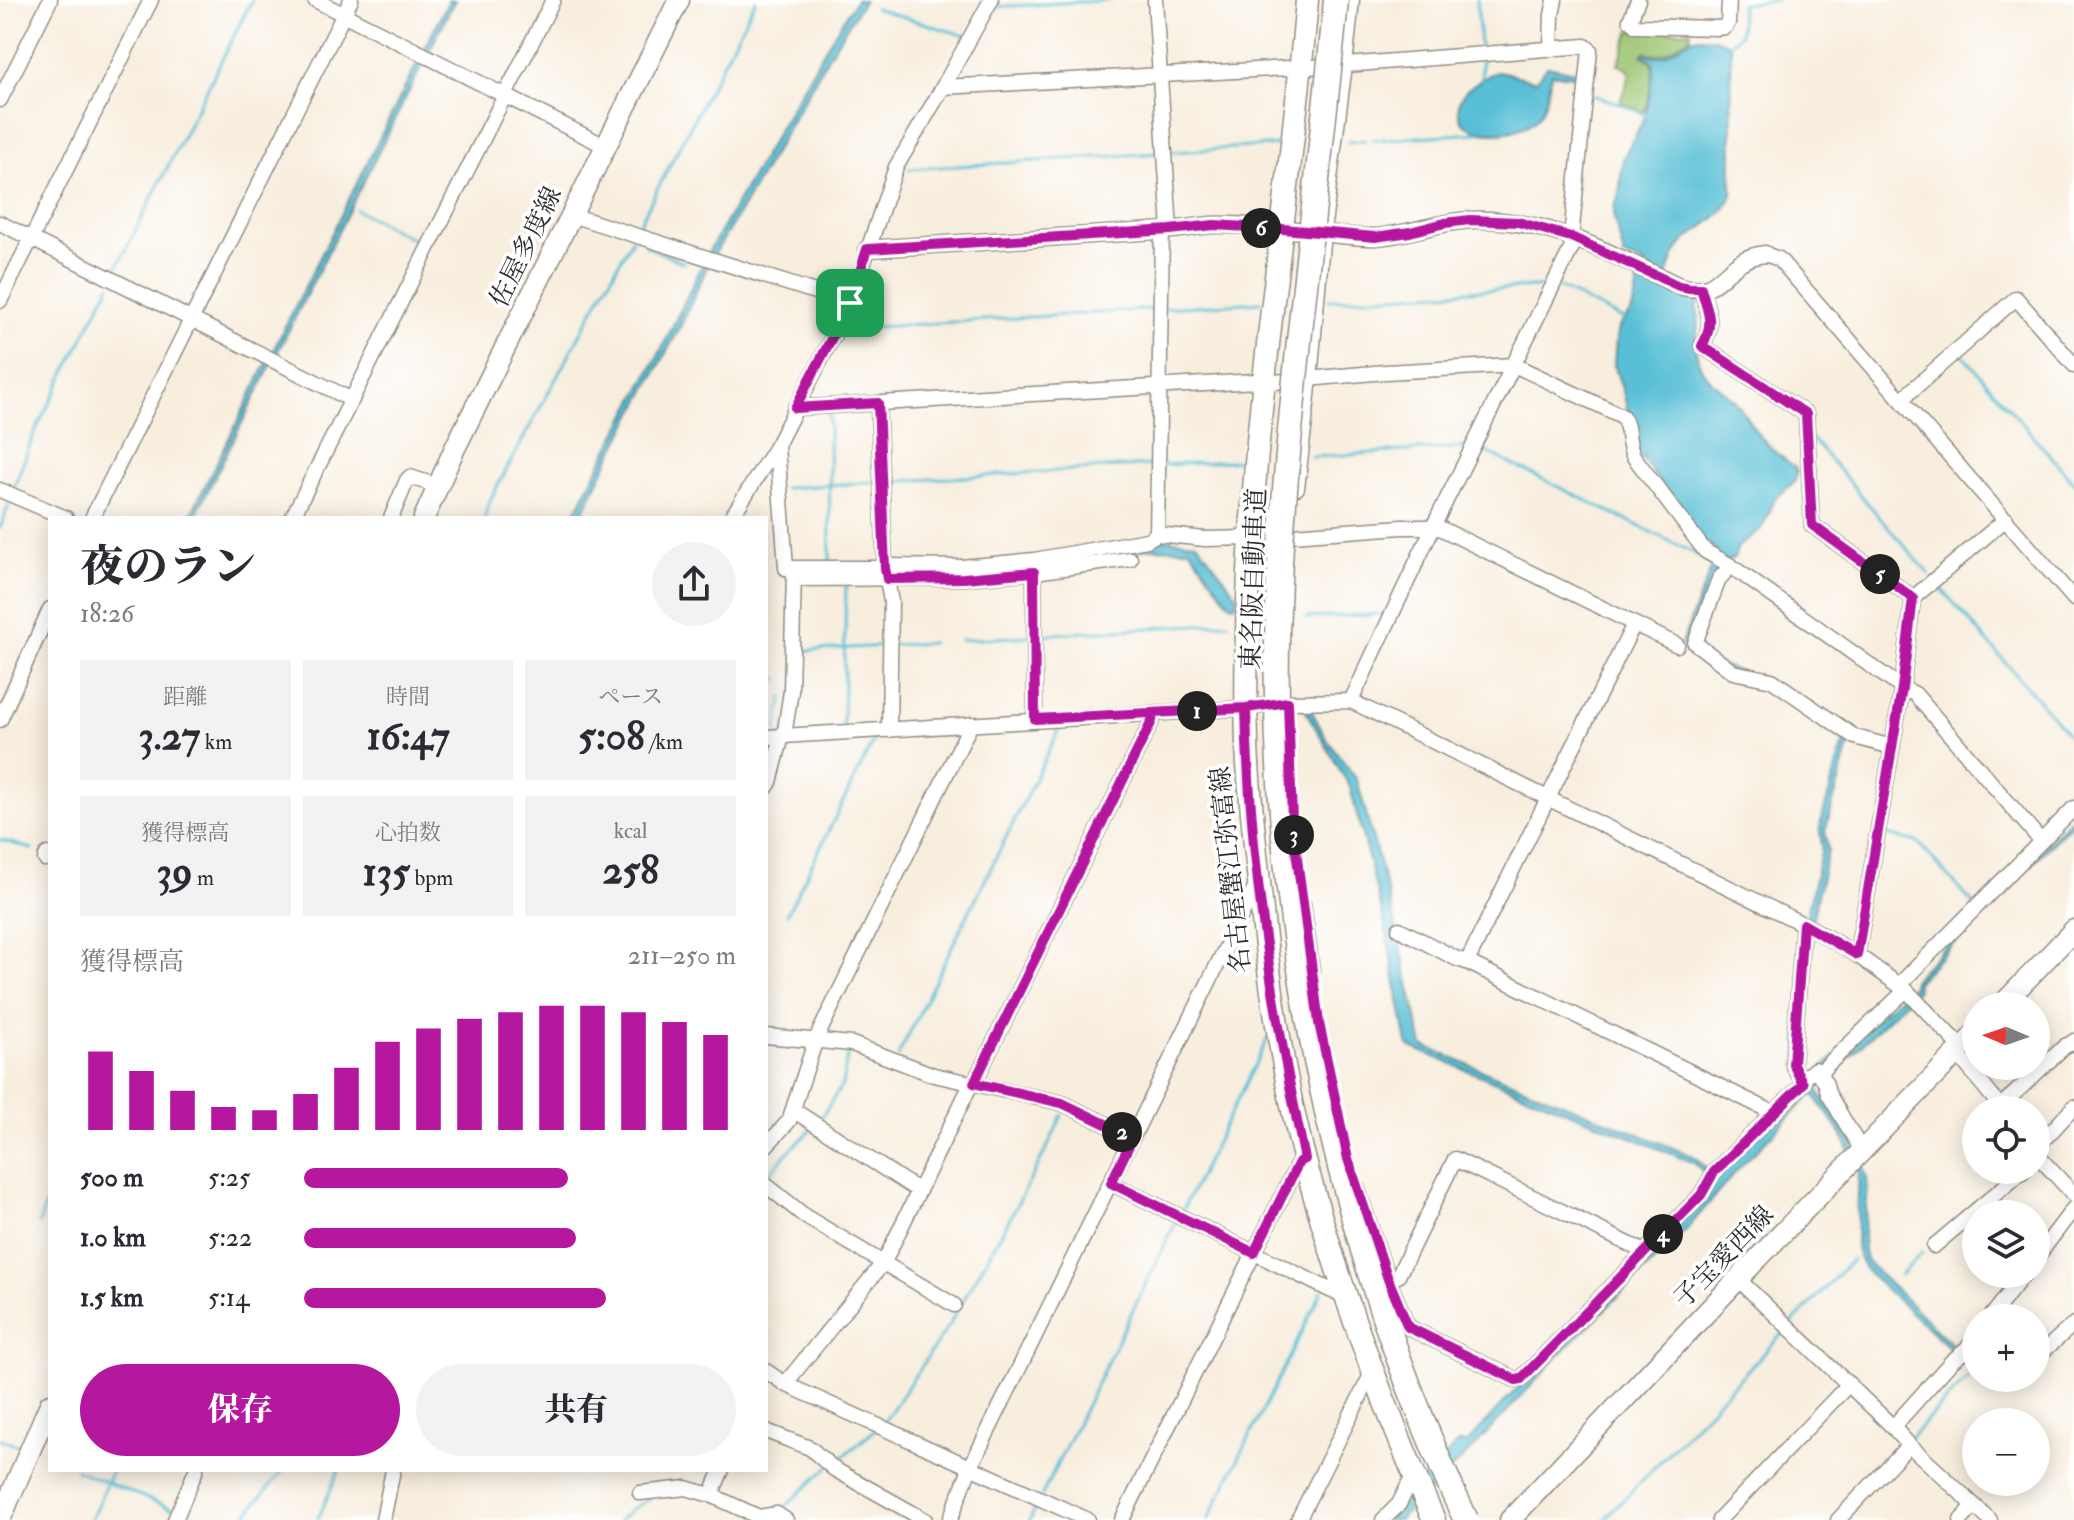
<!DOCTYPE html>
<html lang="ja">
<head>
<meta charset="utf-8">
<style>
	:root { --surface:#fff; --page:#f2f2f3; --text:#2b2b33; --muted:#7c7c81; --accent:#b5179e }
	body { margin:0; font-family:"IM FELL Double Pica","Noto Serif JP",serif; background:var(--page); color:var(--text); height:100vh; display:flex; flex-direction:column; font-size:30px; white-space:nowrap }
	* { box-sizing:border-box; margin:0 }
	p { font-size:26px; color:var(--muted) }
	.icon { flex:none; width:44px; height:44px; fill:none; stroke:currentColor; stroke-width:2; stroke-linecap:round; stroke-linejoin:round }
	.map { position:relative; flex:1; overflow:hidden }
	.panel { position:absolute; left:48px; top:516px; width:720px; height:956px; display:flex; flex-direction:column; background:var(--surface); border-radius:0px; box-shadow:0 4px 20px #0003 }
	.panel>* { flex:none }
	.needle { width:52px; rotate:272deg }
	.controls { position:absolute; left:1962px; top:992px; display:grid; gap:16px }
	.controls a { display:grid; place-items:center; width:88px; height:88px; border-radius:50%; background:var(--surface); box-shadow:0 4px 20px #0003; font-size:40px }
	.pin { position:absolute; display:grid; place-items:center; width:68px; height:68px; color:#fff; margin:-34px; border-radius:16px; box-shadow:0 4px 12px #0006 }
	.km { position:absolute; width:40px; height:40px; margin:-20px; border-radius:50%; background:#222; color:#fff; font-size:22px; line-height:40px; text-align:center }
	.round { display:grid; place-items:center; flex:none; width:84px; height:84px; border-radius:42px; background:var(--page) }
	.headline { display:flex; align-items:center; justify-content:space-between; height:136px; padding:0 32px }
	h1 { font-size:44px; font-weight:800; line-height:60px }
	.stats { display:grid; grid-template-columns:repeat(3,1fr); gap:12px; height:136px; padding:8px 32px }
	.stats div { display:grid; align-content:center; border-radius:0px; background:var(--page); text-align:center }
	.stats b { font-size:40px; font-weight:800 }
	.stats small { font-size:22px; font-weight:400 }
	.stats p { font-size:22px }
	.chart { height:224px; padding:16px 32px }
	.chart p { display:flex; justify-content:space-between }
	.chart svg { width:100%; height:144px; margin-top:8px; stroke:var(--accent); stroke-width:6 }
	.cta { display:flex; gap:16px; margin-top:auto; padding:16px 32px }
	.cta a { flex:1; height:92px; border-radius:48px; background:var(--accent); color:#fff; font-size:32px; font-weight:800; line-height:92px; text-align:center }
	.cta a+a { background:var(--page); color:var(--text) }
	ul { padding:0 32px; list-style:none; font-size:26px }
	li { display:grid; grid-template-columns:128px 96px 1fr; align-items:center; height:60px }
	li i { height:20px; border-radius:10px; background:var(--accent) }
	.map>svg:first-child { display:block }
	.green { fill:#9bc571; stroke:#63784e; stroke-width:2 }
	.water { fill:#59bfd6; stroke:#427580; stroke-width:2 }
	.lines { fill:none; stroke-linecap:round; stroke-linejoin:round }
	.stream { stroke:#59bfd6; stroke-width:3 }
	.minor-casing { stroke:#928c84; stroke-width:17 }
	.tertiary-casing { stroke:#928c84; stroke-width:19 }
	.secondary-casing { stroke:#928c84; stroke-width:23 }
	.primary-casing { stroke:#928c84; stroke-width:25 }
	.minor { stroke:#fff; stroke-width:14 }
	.tertiary { stroke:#fff; stroke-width:16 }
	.secondary { stroke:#fff; stroke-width:20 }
	.primary { stroke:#fff; stroke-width:22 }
	.motorway-bridge-casing { stroke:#928c84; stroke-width:27; stroke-linecap:butt }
	.motorway-bridge { stroke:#fff; stroke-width:24 }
	.route-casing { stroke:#fff; stroke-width:16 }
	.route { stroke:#b5179e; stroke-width:10 }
	.labels { text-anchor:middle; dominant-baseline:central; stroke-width:7; stroke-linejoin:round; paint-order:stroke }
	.street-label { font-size:26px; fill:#2b2b2b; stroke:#fff }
</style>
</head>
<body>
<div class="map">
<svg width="2074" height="1520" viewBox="0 0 2074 1520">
	<rect width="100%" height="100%" fill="#fff"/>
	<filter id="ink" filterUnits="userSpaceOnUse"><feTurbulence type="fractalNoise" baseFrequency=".0125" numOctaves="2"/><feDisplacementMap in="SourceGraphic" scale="16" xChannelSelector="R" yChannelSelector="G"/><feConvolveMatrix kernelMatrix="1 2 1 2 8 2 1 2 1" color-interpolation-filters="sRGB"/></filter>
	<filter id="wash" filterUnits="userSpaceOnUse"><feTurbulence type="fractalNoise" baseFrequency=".006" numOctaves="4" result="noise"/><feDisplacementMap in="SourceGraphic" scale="32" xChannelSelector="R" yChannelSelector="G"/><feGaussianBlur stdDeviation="1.8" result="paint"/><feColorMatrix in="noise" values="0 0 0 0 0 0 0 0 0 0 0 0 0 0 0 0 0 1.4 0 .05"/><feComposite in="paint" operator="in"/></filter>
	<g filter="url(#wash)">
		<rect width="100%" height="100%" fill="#f8eede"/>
		<path class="green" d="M 1630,31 L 1691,31 L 1691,37 C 1675,45 1663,62 1645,52 L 1642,55 L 1652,63 L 1653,69 L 1648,104 L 1643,112 L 1620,102 L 1630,74 L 1627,68 L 1618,64 Z"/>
		<g class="water">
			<polygon points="449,0 455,0 194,518 189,518"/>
			<polygon points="856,0 864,0 829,55 763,172 708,265 680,327 609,459 580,518 572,518 664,344 708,253 825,49"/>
			<path d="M 1699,37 L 1712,38 L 1728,43 L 1731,48 L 1732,195 C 1723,219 1697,228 1681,245 C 1670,258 1670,272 1663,286 L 1700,301 L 1696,307 L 1699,317 L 1695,348 L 1701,368 L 1707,377 L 1736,402 L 1757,433 L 1776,453 L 1795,467 L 1797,473 L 1795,481 L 1775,499 L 1762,528 L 1738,547 L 1734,558 L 1720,564 L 1688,642 L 1709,661 L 1770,682 L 1851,739 L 1825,831 L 1828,850 L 1812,921 L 1804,1054 L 1815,1075 L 1912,986 L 1913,981 L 1919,973 L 2074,816 L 2074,821 L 1916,982 L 1917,989 L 1908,999 L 1819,1087 L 1818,1091 C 1834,1116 1863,1150 1867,1180 C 1870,1203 1858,1242 1867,1262 L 1965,1357 L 1976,1369 L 1976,1375 L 1940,1339 L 1866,1271 L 1858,1256 L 1856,1246 L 1859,1171 L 1841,1133 L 1814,1095 L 1810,1096 L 1740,1167 L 1687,1229 L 1571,1343 L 1471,1450 L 1398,1520 L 1388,1520 L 1408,1495 L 1458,1443 L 1467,1443 L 1522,1383 L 1703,1199 L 1706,1174 L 1694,1163 L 1410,1047 L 1407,1043 L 1384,920 L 1350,787 L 1304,708 L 1309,706 L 1326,738 L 1357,780 L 1396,925 L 1423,1046 L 1693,1156 L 1710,1171 L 1807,1087 L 1797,1066 L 1806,919 L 1822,848 L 1820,830 L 1821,822 L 1844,741 L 1767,688 L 1730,681 L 1704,666 L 1681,644 L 1717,554 L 1714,547 L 1705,543 L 1636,450 L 1624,395 L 1614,365 L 1616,339 L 1620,325 L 1632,311 L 1639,279 L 1646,265 L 1624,256 L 1614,218 L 1614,207 L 1619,196 L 1623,158 L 1644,119 L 1648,105 L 1654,65 L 1649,58 L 1643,55 L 1645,53 C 1667,65 1678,40 1699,37 Z"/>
			<path d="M 1547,66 L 1585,74 L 1585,78 L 1552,73 C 1548,86 1547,103 1540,114 C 1525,139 1452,143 1459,104 C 1460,96 1466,90 1473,85 C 1480,80 1492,72 1501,72 C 1512,72 1524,80 1536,80 Z"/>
			<polygon points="1163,539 1197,542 1237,595 1236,604 1233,605 1228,602 1190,549 1151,548 1032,567 882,574 780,574 783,572 962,569"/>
		</g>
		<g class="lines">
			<g class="stream">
				<polyline points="1477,0 1480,48"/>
				<polyline points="996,7 1111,0"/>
				<polyline points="874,8 966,36"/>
				<polyline points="1729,45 1740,34 1741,4 1777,0"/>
				<polyline points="1481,58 1482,79"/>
				<polyline points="1592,95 1621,104 1648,116"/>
				<polyline points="1373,140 1476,133 1478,131"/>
				<polyline points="1348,142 1365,140"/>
				<polyline points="1172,152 1280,145"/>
				<polyline points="909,169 1160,153"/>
				<polyline points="356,210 424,245"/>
				<polyline points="635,232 756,0"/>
				<polyline points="646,246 684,263"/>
				<polyline points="113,275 252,0"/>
				<polyline points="1558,287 1626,321"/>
				<polyline points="1329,300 1549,286"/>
				<polyline points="1165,308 1261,302"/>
				<polyline points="844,329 1156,309"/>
				<polyline points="1963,355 2074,483"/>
				<polyline points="829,412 830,564"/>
				<polyline points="1813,440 1929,574"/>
				<polyline points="1479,448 1706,559"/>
				<polyline points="1312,457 1468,447"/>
				<polyline points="1164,465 1245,460"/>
				<polyline points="885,482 1152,465"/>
				<polyline points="14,487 34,434 110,285"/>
				<polyline points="784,488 876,482"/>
				<polyline points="484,518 491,498 632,239"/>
				<polyline points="0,528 9,505"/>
				<polyline points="1939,586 2074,741"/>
				<polyline points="1306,618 1386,614"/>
				<polyline points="1038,635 1228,623"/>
				<polyline points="960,640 1028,636"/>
				<polyline points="894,645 931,643"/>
				<polyline points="798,651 886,646"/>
				<polyline points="766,677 779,679"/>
				<polyline points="843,727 846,584"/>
				<polyline points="776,732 783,696"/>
				<polyline points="974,732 1002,730"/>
				<polyline points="786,744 959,732"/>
				<polyline points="1887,835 1918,842 1974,905"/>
				<polyline points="0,840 32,849"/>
				<polyline points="787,914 875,738"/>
				<polyline points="898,1056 1061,726"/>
				<polyline points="819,1121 842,1085 849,1048"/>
				<polyline points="766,1178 786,1154 813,1128"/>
				<polyline points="1181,1213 1268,1038"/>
				<polyline points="39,1223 50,1193"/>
				<polyline points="1900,1275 1922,1253"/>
				<polyline points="1791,1324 1852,1260"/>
				<polyline points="883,1423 949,1325 1010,1218 1049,1144 1062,1115"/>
				<polyline points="1911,1437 1969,1377"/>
				<polyline points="0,1439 19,1446"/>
				<polyline points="47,1458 50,1459"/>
				<polyline points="834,1464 875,1430"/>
				<polyline points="76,1470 173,1509"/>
				<polyline points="1042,1495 1176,1222"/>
				<polyline points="781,1511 828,1467"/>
				<polyline points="183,1513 202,1520"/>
				<polyline points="318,1519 339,1470"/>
				<polyline points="91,1520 112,1470"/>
				<polyline points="242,1520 283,1470"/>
				<polyline points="620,1520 632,1509 649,1499"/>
				<polyline points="1030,1520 1037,1504"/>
				<polyline points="1208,1520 1322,1291"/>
				<polyline points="1604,1520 1784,1332"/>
			</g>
		</g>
	</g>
	<g filter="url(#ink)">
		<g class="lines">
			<defs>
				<g id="minor">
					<polyline points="315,0 605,146"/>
					<polyline points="1155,0 1170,230"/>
					<polyline points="1638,0 1630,20 1636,26 1717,28 1725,27 1728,23 1729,0"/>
					<polyline points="1551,49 1552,15 1555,0"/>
					<polyline points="943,87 1345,65 1585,46 1590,50 1571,237 1572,247 1433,527 1351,701"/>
					<polyline points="0,100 50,0"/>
					<polyline points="571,215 850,303"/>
					<polyline points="0,223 352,400"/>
					<polyline points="1765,254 1779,259 2074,599"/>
					<path d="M 1701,288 C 1708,313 1715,322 1702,346 L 1806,414 L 1812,525 L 1913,598"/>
					<polyline points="0,301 151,0"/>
					<polyline points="1902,399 2016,298 2074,365"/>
					<polyline points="878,403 885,568 891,602 889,730"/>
					<path d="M 795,408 L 1256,381 L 1263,383 L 1385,372 L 1514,365 L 1622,416 C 1631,428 1626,444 1634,457 L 1705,551 L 1728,564 L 1902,688 L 1915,694 L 2041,841"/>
					<polyline points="777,445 786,568 885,568"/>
					<polyline points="1297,488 1310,379 1323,232 1345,65 1352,0"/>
					<polyline points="0,490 66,518"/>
					<polyline points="92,518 351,0"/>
					<polyline points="292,518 553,0"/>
					<polyline points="391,518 407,480 410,477 438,486"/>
					<polyline points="731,518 777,445 850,303 896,167 943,87 991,0"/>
					<polyline points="1157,534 1162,231"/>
					<polyline points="1034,564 1035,719"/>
					<polyline points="885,566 962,567 1034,560 1147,540 1157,534 1205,539 1250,538 1402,527 1433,527 1442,529 1677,645"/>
					<polyline points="1731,566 1719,579 1695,643 1733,672 1772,680 1855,737 1892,747"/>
					<polyline points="795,579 964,578 1034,572 1130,559"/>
					<polyline points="1634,624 1467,962 1774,1113"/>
					<polyline points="0,720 50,609"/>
					<polyline points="784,736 791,691 794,572"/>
					<polyline points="766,737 1246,708 1288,702 1351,701 1813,929 1857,955 1907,991 1962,1048"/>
					<polyline points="766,788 770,782 782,736"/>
					<polyline points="45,859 47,854 50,855"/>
					<polyline points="1303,904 1312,971"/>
					<polyline points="1399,929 1457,959 1467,962"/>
					<polyline points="1857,955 1902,688 1913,598 2006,519"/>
					<polyline points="1899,985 2074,808"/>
					<polyline points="766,1036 852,1044 934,1075 1062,1103 1133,1137"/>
					<polyline points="1957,1053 2003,1110"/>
					<polyline points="1819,1073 1826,1084 1828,1093 1862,1151"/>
					<polyline points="1803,1079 1815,1069 1819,1073 1906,990"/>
					<polyline points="974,1083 1152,721 1153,713"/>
					<polyline points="2000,1107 2065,1046 2070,1044 2074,1041"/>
					<polyline points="793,1110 919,1191"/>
					<polyline points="766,1146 789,1121 816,1039 971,724"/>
					<polyline points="2036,1148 2074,1107"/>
					<polyline points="2036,1151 2039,1157 2074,1195"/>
					<polyline points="1111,1183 1332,1291 1344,1294"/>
					<polyline points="766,1185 806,1217 954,1305"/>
					<path d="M 1357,1187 L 1388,1279 L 1408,1327 L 1516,1380 L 1521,1379 L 1701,1195 L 1714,1172 L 1803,1084 C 1802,1076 1794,1072 1793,1064 L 1803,924"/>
					<polyline points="1934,1246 2024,1170"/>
					<polyline points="2036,1258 2074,1208"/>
					<polyline points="1388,1279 1398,1276 1455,1159 1645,1252"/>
					<polyline points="1738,1279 1893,1427 1909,1445 1990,1520"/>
					<polyline points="1990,1318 2024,1274"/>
					<polyline points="2039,1355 2074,1324"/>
					<polyline points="766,1371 785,1384 1088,1520"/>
					<polyline points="785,1384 884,1262 972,1082"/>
					<polyline points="1893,1427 1952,1361 1966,1350 1976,1337"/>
					<polyline points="766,1431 810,1448 834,1469 925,1520"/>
					<polyline points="640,1493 686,1488 711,1495 759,1517 777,1514 786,1520"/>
					<polyline points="711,1495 722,1470"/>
					<polyline points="175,1520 196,1470"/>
					<polyline points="383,1520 393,1470"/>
					<polyline points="950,1520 970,1468 1257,884"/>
					<polyline points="1122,1520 1299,1162 1305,1159"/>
					<polyline points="1298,1520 1372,1373"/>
					<polyline points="1383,1520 1399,1504 1413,1476"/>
					<polyline points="1719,1520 1849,1384"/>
					<polyline points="1838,1520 1909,1445"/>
					<polyline points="1961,1520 1974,1506"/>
				</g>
				<path id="tertiary" d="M 867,249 L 1170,230 C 1184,229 1198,226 1212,225 C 1236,224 1261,227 1285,229 C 1314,231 1347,238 1376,237 C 1409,235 1439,221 1472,220 C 1546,217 1614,255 1679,286 C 1717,295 1715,278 1741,262 C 1748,257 1757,255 1765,254"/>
				<g id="secondary">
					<polyline points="424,518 454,450 679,0"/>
					<polyline points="2001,1006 2074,930"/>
					<polyline points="0,1520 50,1404"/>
					<polyline points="1510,1520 1738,1279 1976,1033"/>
				</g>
				<path id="primary" d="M 1307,0 C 1292,179 1261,356 1251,535 C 1247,604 1245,675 1247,745 C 1249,794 1255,843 1260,892 C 1269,982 1282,1073 1305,1161 C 1338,1285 1382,1403 1434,1520"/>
			</defs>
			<use href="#minor" class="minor-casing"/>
			<use href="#tertiary" class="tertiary-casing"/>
			<use href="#secondary" class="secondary-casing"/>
			<use href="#primary" class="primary-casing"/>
			<use href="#minor" class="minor"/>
			<use href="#tertiary" class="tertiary"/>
			<use href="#secondary" class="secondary"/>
			<use href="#primary" class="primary"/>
			<defs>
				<path id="motorway-bridge" d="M 1336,0 C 1318,194 1289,387 1279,581 C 1263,894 1332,1237 1466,1520"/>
			</defs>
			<use href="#motorway-bridge" class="motorway-bridge-casing"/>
			<use href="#motorway-bridge" class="motorway-bridge"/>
		</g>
	</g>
	<g class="lines" filter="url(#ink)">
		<defs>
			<path id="route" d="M 850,303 L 795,408 L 878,403 L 885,568 L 887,579 L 964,578 L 1034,572 L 1035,719 L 1246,708 C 1249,860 1273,1011 1305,1159 L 1299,1162 L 1254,1253 L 1111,1183 L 1133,1137 L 1062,1103 L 974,1083 L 1152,721 L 1153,713 L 1246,708 L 1288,702 L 1292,821 L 1319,1023 L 1348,1159 L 1388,1279 L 1408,1327 L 1516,1380 L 1521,1379 L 1701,1195 L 1714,1172 L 1803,1084 L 1793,1064 L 1803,924 L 1857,955 L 1902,688 L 1913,598 L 1812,525 L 1806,414 L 1702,346 C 1715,322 1708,313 1701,288 L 1690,288 L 1679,286 L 1571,237 L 1518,222 L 1470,220 L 1445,223 L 1410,232 L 1375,237 L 1283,229 L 1214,225 L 1170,230 L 867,249 L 850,303"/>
		</defs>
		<use href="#route" class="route-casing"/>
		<use href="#route" class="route"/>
	</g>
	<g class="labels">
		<g class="street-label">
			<text transform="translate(526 247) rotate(-64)">佐屋多度線</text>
			<text transform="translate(1254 579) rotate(-88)">東名阪自動車道</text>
			<text transform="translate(1231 870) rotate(-96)">名古屋蟹江弥富線</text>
			<text transform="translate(1724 1257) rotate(-46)">子宝愛西線</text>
		</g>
	</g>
</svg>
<div class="controls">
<a><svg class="needle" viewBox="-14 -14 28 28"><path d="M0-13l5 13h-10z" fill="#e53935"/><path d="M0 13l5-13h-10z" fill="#7c7c81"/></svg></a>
<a><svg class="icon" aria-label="locate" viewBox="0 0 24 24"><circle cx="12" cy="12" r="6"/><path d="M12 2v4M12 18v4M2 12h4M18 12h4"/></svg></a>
<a><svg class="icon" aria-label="layers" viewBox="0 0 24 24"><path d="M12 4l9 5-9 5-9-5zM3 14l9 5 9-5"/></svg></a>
<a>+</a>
<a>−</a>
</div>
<div class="pin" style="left:850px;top:303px;background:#1e9e55"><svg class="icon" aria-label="arrive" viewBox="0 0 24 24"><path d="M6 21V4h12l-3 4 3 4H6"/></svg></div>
<b class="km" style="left:1197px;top:711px">1</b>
<b class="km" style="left:1122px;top:1132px">2</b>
<b class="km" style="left:1294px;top:835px">3</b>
<b class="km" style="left:1663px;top:1234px">4</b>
<b class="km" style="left:1880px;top:574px">5</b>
<b class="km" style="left:1261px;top:228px">6</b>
<section class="panel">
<div class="headline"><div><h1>夜のラン</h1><p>18:26</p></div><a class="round"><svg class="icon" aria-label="share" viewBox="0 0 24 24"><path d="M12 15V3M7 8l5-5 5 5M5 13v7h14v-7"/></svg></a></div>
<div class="stats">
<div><p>距離</p><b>3.27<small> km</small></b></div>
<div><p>時間</p><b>16:47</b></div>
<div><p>ペース</p><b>5:08<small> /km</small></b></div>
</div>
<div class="stats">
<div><p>獲得標高</p><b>39<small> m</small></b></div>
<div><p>心拍数</p><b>135<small> bpm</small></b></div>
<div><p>kcal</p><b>258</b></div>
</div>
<div class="chart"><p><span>獲得標高</span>211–250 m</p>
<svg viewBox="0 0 160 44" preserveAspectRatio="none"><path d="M5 44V20M15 44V26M25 44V32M35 44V37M45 44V38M55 44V33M65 44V25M75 44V17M85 44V13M95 44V10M105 44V8M115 44V6M125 44V6M135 44V8M145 44V11M155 44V15"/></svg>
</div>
<ul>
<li><b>500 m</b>5:25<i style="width:61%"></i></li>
<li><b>1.0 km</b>5:22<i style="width:63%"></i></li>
<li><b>1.5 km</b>5:14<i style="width:70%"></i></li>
</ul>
<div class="cta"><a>保存</a><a>共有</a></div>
</section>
</div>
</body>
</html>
